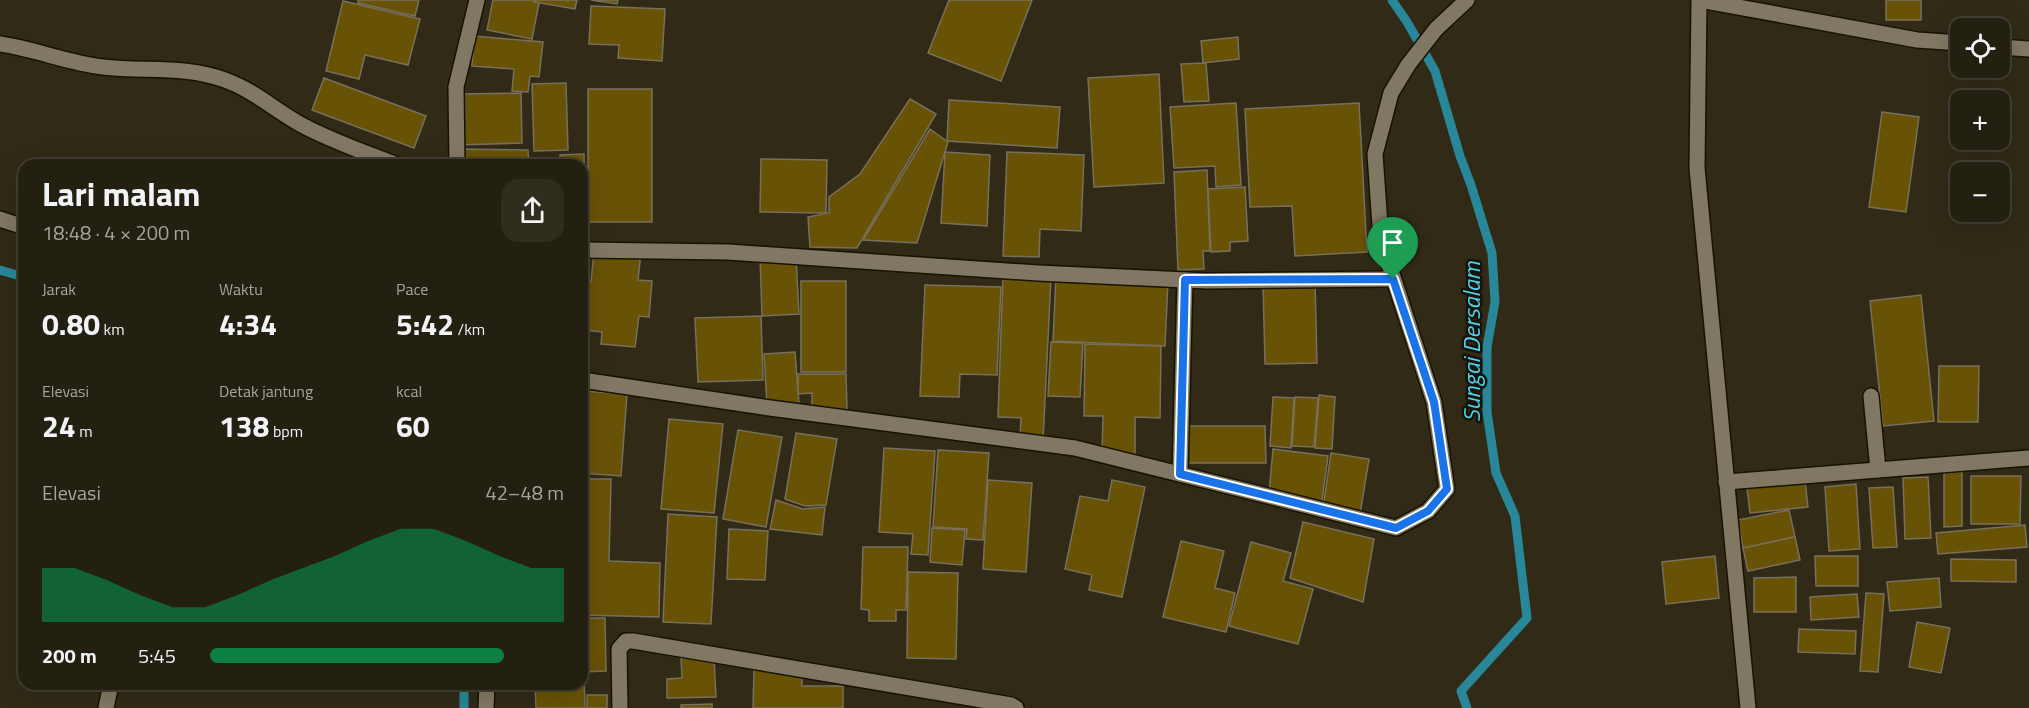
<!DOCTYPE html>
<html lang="id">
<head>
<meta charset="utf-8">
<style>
	:root { --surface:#242011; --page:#302d1f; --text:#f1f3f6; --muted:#a3a39f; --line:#413e31; --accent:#0b8043 }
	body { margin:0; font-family:"Titillium Web",sans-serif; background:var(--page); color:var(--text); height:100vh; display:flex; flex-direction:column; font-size:22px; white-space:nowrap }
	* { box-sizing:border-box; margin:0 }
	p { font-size:20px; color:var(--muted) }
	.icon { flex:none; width:33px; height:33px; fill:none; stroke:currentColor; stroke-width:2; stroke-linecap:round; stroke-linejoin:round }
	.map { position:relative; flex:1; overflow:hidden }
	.drawer { position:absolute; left:18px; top:159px; width:570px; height:531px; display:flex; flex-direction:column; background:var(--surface); border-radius:18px; box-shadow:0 6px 24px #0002,0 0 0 2px var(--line) }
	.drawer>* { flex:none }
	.fabs { position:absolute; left:1950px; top:18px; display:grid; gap:12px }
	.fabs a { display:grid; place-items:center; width:60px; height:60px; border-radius:12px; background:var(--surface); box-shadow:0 6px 24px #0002,0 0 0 2px var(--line); font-size:30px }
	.pin { position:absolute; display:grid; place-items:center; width:51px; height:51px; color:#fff; margin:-62px -26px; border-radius:50% 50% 50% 0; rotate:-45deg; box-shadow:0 0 6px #0007 }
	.pin .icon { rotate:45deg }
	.round { display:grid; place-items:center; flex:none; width:63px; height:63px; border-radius:18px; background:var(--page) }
	.head { display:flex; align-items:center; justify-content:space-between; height:102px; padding:0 24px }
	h1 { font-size:33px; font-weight:700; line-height:45px }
	.stats { display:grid; grid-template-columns:repeat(3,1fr); gap:9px; height:102px; padding:6px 24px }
	.stats div { display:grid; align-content:center }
	.stats b { font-size:30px; font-weight:700 }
	.stats small { font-size:16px; font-weight:400 }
	.stats p { font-size:16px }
	.chart { height:168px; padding:12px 24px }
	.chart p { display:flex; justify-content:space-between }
	.chart svg { width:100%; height:108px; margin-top:6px; fill:var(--accent); opacity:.7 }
	ul { padding:0 24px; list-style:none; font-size:20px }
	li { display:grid; grid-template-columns:96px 72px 1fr; align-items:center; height:45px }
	li i { height:15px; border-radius:8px; background:var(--accent) }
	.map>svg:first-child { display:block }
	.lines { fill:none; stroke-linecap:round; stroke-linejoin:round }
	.stream { stroke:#288798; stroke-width:9 }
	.building { fill:#685206; stroke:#78705b; stroke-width:1.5 }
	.minor-casing { stroke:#181202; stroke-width:18 }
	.minor { stroke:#807863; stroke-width:15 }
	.route-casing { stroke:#fff; stroke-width:12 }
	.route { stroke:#1a73e8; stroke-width:8 }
	.labels { text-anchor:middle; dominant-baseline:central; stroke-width:5; stroke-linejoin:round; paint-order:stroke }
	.water-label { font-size:24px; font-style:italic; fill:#4ed3ed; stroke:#16130a }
</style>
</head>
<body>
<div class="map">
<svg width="2029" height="708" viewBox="0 0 2029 708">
	<rect width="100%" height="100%" fill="#302a17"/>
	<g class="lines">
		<g class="stream">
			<polyline points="1392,0 1407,22 1435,71 1460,156 1471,185 1492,253 1495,302 1487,347 1487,412 1496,473 1515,516 1527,618 1461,691 1467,708"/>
			<polyline points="0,270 24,277"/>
			<polyline points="464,708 464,684"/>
		</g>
	</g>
	<g class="building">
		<polygon points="358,0 419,0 415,16 358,3"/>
		<polygon points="493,0 533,0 539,3 532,39 487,30"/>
		<polygon points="535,0 577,0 575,9 534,2"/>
		<polygon points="591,0 618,0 617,4"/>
		<polygon points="949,0 1032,0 1001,81 928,53"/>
		<rect x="1886" y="0" width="35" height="20"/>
		<polygon points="343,1 420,19 408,65 365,55 359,79 326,71"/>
		<polygon points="591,6 665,9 662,61 618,58 619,45 589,44"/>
		<polygon points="474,36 543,42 539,77 530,76 528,92 512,91 514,69 472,66"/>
		<polygon points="1238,37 1239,59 1203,63 1201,41"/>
		<polygon points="1206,63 1209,101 1184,102 1181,64"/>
		<polygon points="1159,74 1164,183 1094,187 1088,78"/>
		<polygon points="324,78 426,116 414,148 312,110"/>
		<polygon points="566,83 568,150 534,151 532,84"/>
		<rect x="588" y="89" width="64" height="133"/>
		<polygon points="521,93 522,143 458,145 457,94"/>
		<polygon points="910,99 936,114 857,248 810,247 808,217 829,213 829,197 860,174"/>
		<polygon points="949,100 1060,107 1057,148 947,141"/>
		<polygon points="1236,103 1241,185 1216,187 1215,166 1174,168 1170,107"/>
		<polygon points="1359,103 1367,252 1295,256 1292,206 1250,207 1245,109"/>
		<polygon points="1882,112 1919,117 1906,212 1869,207"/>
		<polygon points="930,129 948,142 917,243 863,240"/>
		<polygon points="459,149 528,150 529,165 463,165"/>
		<polygon points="945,152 990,155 987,226 941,223"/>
		<polygon points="1007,152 1084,155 1081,231 1040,229 1039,257 1003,256"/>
		<polygon points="584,154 585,217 582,217 582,165 560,165 560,155"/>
		<polygon points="761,159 827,160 826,213 760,212"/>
		<polygon points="1207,170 1210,251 1203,251 1204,269 1178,270 1174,172"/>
		<polygon points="1245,187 1248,241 1230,242 1230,251 1211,252 1208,189"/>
		<polygon points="594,251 641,252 638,280 652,281 649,317 639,316 635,347 601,344 602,332 585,330 586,320 582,319 582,281 591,282"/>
		<polygon points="760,255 796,257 799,314 762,316"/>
		<polygon points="1003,276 1051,278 1043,441 1020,438 1021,418 998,417"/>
		<polygon points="1056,276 1168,281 1165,346 1053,341"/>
		<rect x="801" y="281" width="45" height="91"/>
		<polygon points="1315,282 1317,363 1265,364 1263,283"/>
		<polygon points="925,285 1001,287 997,375 960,374 959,397 920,396"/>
		<polygon points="1921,295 1934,421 1883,426 1870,301"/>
		<polygon points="761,316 763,380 698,382 695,318"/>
		<polygon points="1051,342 1083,343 1080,397 1048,396"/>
		<polygon points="1085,344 1161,346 1160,418 1135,417 1135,458 1102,452 1103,416 1084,416"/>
		<polygon points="795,352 799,404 767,406 764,354"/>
		<polygon points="1939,366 1979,366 1978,422 1938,422"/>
		<polygon points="798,374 846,374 847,410 812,410 812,393 798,394"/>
		<polygon points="582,391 627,394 621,476 582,473"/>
		<polygon points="1319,395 1335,397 1332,449 1315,448"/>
		<polygon points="1273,397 1294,398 1291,448 1270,446"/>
		<polygon points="1295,397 1318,398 1314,447 1292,446"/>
		<polygon points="669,419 723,424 714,513 661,509"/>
		<polygon points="1183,426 1265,426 1266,463 1183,463"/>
		<polygon points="738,430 782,437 766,527 723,519"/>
		<polygon points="796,433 837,439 826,505 805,506 785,499"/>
		<polygon points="884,448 935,451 928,555 911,554 913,534 879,532"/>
		<polygon points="1273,449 1328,456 1321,508 1269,494"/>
		<polygon points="938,450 989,453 983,540 966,539 967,529 933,527"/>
		<polygon points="1331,453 1369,459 1360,514 1323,508"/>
		<polygon points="1962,472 1962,526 1944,527 1944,473"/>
		<polygon points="1971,476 2021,476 2020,524 1971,524"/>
		<polygon points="1928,477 1931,538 1905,539 1903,478"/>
		<polygon points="589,479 611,479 609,561 660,563 659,617 582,615 582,561 587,561"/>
		<polygon points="582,480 585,480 586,540 582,540"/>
		<polygon points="988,480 1032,483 1026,572 983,569"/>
		<polygon points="1112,480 1145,487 1122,597 1089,590 1092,575 1065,569 1080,496 1108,501"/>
		<polygon points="1805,481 1808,507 1750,513 1747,488"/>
		<polygon points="1856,484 1860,549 1829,551 1825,487"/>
		<polygon points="1893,487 1897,547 1873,548 1869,488"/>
		<polygon points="776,500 803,509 825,507 822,535 770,529"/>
		<polygon points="1789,510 1795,537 1743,548 1738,520"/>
		<polygon points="668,514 717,517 711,624 663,622"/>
		<polygon points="1303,522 1374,539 1363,602 1290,578"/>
		<polygon points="2025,525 2027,547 1938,554 1936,533"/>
		<polygon points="932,528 965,530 962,565 930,562"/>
		<polygon points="729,529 768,531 765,580 727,579"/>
		<polygon points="1795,537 1800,560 1748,571 1743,548"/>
		<polygon points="1181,541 1224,551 1215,588 1235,593 1226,632 1163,617"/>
		<polygon points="1251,542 1291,553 1283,581 1313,589 1298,644 1229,626"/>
		<polygon points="863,547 908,547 906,610 896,610 896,621 869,621 869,610 861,609"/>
		<polygon points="1715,556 1719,598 1666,604 1662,562"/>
		<polygon points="1815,556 1858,556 1858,586 1816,586"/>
		<polygon points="1951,559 2016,560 2016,582 1951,581"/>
		<polygon points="908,572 958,573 956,659 907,658"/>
		<polygon points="1796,577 1796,612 1754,612 1754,578"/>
		<polygon points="1939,578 1941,607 1890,611 1887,582"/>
		<polygon points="1866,593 1884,594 1878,672 1860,671"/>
		<polygon points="1857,594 1859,617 1811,620 1810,597"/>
		<polygon points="582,618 605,618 606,671 582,672"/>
		<polygon points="1917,622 1950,628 1941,673 1909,667"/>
		<polygon points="1799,629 1856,631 1855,654 1798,652"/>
		<polygon points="714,657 716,697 667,698 667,679 682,678 681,658"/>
		<polygon points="754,670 802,671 802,686 843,686 843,708 753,708"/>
		<polygon points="582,675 584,675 585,708 536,708 535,684 582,684"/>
		<rect x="587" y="695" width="20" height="13"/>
		<polygon points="712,704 712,708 681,708 681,705"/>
	</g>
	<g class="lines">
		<defs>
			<g id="minor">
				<polyline points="1699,0 1697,168 1748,708"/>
				<polyline points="1700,0 1917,40 1960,43"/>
				<path d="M 0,44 C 35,49 68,63 103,67 C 144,72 185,65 225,80 C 253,90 275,110 300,124 C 331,141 364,152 397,165"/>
				<polyline points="2000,47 2029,49"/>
				<polyline points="457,165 456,87 477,0"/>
				<polyline points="0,219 24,227"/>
				<polyline points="582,250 728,252 1038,273 1207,281 1393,279"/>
				<polyline points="582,380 770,408 1075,448 1396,528 1428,511 1447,489 1434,402 1381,240 1375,154 1391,93 1408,65 1436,29 1467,0"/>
				<polyline points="1871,396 1878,470"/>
				<polyline points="1180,474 1185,280"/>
				<polyline points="1726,482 2029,458"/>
				<polyline points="106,708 111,684"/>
				<polyline points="486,708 487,684"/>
				<polyline points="620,708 619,649 626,641 633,641 1011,705 1016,708"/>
			</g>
		</defs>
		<use href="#minor" class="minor-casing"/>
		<use href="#minor" class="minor"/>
	</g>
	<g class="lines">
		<defs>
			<polygon id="route" points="1393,279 1434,402 1447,489 1428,511 1396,528 1180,474 1185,280"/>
		</defs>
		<use href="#route" class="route-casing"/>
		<use href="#route" class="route"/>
	</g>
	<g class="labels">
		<g class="water-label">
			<text transform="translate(1471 342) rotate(-90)">Sungai Dersalam</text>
		</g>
	</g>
</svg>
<div class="fabs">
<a><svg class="icon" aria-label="locate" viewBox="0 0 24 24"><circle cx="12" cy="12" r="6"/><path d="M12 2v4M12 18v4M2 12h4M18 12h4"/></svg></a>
<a>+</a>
<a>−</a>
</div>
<div class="pin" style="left:1393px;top:279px;background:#1e9e55"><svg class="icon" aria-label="arrive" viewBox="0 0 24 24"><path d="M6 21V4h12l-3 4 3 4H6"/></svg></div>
<section class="drawer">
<div class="head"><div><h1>Lari malam</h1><p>18:48 · 4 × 200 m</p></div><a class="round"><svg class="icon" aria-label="share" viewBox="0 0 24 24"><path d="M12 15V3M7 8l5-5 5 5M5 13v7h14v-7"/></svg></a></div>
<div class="stats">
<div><p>Jarak</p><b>0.80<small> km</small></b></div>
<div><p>Waktu</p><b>4:34</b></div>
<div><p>Pace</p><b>5:42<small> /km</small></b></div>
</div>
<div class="stats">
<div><p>Elevasi</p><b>24<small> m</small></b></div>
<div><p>Detak jantung</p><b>138<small> bpm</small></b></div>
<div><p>kcal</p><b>60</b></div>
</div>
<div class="chart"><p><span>Elevasi</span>42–48 m</p>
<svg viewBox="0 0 160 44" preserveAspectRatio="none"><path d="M0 44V22L10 22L20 27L30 33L40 38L50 38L60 33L70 27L80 22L90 17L100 11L110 6L120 6L130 11L140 17L150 22L160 22V44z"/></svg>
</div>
<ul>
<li><b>200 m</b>5:45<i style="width:83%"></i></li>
</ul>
</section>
</div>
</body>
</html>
